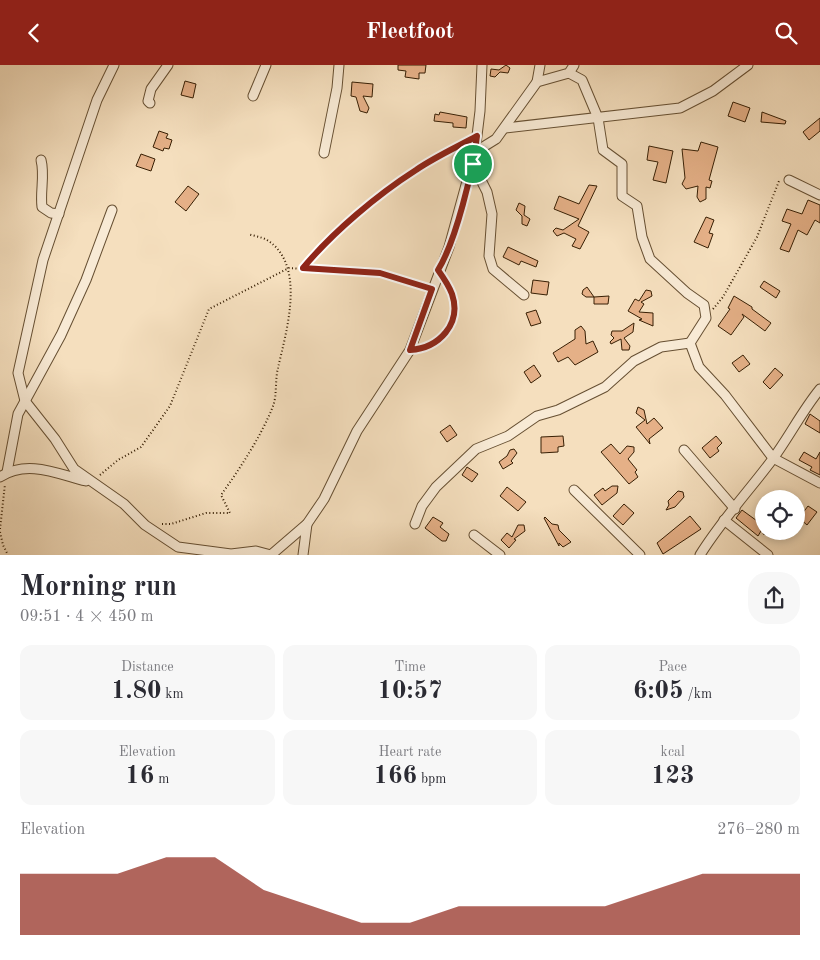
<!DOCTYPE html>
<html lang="en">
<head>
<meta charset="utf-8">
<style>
	:root { --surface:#fff; --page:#f7f7f7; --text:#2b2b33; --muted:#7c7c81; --accent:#8f2418 }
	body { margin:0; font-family:"Old Standard TT",serif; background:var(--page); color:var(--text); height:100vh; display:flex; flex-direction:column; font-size:19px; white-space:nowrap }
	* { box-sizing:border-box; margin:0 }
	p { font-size:16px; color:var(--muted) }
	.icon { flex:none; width:28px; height:28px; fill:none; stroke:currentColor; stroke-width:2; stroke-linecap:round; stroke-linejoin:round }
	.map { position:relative; height:490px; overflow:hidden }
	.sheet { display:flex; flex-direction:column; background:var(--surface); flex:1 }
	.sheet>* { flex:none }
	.buttons { position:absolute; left:755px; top:425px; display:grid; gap:10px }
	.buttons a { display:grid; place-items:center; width:50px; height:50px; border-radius:50%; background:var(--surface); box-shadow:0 2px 8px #0003; font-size:25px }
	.pin { position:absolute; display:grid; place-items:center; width:42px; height:42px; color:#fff; margin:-21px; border:2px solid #fff; border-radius:50%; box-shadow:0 1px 5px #0007 }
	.round { display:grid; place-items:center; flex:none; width:52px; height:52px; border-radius:20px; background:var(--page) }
	.overview { display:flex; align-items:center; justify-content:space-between; height:85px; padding:0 20px }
	h1 { font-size:28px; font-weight:600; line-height:38px }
	.stats { display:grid; grid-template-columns:repeat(3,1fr); gap:8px; height:85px; padding:5px 20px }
	.stats div { display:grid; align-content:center; border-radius:12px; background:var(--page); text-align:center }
	.stats b { font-size:25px; font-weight:600 }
	.stats small { font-size:14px; font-weight:400 }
	.stats p { font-size:14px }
	.chart { height:140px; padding:10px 20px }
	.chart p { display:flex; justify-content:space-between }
	.chart svg { width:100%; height:90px; margin-top:5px; fill:var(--accent); opacity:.7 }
	header { display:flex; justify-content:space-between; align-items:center; height:65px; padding:0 20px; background:var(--accent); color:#fff; font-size:22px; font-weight:600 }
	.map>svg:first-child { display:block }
	.building { fill:#e5b087; stroke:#371f04 }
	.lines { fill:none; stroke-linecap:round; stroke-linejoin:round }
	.service-casing { stroke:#664f32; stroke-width:7 }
	.minor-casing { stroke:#664f32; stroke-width:11 }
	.path { stroke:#371f04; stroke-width:2; stroke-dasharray:1 2.5; stroke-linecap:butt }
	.service { stroke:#f8ead5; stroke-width:4.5 }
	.minor { stroke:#f8ead5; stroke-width:9 }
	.route-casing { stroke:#fff; stroke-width:10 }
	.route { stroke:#8f2418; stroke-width:6 }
</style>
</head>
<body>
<header><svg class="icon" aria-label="back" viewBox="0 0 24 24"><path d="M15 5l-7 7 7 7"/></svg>Fleetfoot<svg class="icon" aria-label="search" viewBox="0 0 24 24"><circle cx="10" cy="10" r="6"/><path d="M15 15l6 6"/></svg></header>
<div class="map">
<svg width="820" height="490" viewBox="0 0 820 490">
	<rect width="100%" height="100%" fill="#f5dfbe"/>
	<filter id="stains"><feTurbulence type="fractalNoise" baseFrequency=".004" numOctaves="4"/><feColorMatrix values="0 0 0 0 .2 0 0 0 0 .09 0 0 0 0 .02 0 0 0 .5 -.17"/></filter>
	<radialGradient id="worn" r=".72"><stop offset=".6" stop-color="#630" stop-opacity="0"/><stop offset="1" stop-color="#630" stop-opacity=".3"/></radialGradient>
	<g class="building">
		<polygon points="398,0 426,0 425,8 419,8 419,14 405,12 406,6 398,5"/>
		<polygon points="506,0 510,3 508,8 500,7 495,12 490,11 491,4 499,5"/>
		<polygon points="185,16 196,19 193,33 181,30"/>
		<polygon points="352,17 373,19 372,32 363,31 369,43 367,48 360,46 356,32 351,31"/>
		<polygon points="733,37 750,43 745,57 728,51"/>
		<polygon points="440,47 467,52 466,63 453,62 453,58 434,56 435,49 439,50"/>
		<polygon points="762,47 786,56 785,59 761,57"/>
		<polygon points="820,53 820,66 809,75 803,67"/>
		<polygon points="159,66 168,69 166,73 172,75 169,84 164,83 163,86 153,82"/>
		<polygon points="701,77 718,82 709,115 712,116 710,123 706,122 706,134 700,137 697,132 698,121 686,124 682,119 685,113 682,84 698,86"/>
		<polygon points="649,81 673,86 666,118 653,115 658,97 647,95"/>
		<polygon points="141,89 155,94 151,106 136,101"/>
		<polygon points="589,120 597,121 578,161 589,167 580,184 572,181 576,174 564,168 557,171 553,166 556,163 563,165 579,154 554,144 559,131 579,139"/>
		<polygon points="188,121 199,129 186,146 175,137"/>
		<polygon points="808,135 820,140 820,158 815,155 807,170 798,165 789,187 780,184 791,159 782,156 787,144 802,149"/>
		<polygon points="519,138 525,141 524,150 530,154 527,161 522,159 522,151 516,145"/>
		<polygon points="706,152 714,155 709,168 713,169 708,183 694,177"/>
		<polygon points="508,182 538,196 536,202 521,196 519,200 503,192"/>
		<polygon points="533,215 549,217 547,230 531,228"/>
		<polygon points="764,216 780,226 776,233 760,222"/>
		<polygon points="587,222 594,232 609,231 608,239 594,239 594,232 586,232 582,229 583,225"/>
		<polygon points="646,225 651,226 652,231 641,237 644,239 639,247 653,248 653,261 639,255 642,254 628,246 635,234 639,236"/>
		<polygon points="734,231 752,242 752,244 771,258 765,266 742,249 744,252 731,270 718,261 730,244 728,243"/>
		<polygon points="536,245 541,258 531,261 526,248"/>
		<polygon points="634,258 633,267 624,273 630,281 629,285 622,285 621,274 611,279 610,277 614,273 611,270 612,266 622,266"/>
		<polygon points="581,261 585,266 586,279 593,276 598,287 575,300 568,292 558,297 553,288 575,274 575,265"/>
		<polygon points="743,290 750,299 739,307 732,298"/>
		<polygon points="534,300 541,311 531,318 524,307"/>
		<polygon points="775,303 783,310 770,324 763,317"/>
		<polygon points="638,342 644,345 647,359 654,353 663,363 649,374 650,379 636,362 645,355 636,348"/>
		<polygon points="810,349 820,356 820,368 805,359"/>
		<polygon points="450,360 457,370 447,377 440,367"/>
		<polygon points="563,371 564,381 558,382 558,387 541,388 541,372"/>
		<polygon points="716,371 722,378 717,383 719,386 710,393 702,383"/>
		<polygon points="611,379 620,389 627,381 634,382 634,387 628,394 637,405 635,407 638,412 629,419 601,387"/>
		<polygon points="514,384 517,388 511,396 513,398 503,404 499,397 507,391 510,385"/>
		<polygon points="804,387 816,394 820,387 820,410 810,405 812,402 799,395"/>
		<polygon points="467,402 478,409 472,417 462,410"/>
		<polygon points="612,421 618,421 617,428 602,440 594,430 603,423 605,426"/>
		<polygon points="507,422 526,437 518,446 500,431"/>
		<polygon points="678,426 683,427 684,432 675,442 666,445 669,440 668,436"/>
		<polygon points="624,439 634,448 623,460 613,451"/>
		<polygon points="808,441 817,447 807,460 799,453"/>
		<polygon points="742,445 764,461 758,471 736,453"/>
		<polygon points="690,451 701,464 663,489 657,478"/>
		<polygon points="433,452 443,458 440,462 449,469 446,476 442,476 425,463"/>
		<polygon points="545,452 552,459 558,460 559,465 571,477 563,482 559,478 559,481 544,453"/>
		<polygon points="518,460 524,460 525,466 514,474 516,475 509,483 501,475 507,468 512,472"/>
		<polygon points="764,466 796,466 782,474 763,469"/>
	</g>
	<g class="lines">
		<defs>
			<path id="service" d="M 410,285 C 439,283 462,259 452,229 C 450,222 444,215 440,208"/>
			<g id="minor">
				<polyline points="114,0 97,35 43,195 18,308 25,336 55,374 74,404 124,439 145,460 178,482 231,489 256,486 271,490"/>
				<polyline points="569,8 582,15 598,53 603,85 622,99 622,131 637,141 642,172 650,194 687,228 704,240 706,253 690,278 699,302 725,330 773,393 820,418"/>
				<polyline points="537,17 540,0"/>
				<polyline points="253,31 266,0"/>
				<polyline points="150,38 148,36 151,24 168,0"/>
				<polyline points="505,63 680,43 713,26 748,0"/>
				<polyline points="475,87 480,46 482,0"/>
				<polyline points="324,88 337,23 339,0"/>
				<path d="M 41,95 C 45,110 40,126 42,142 L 51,148 L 59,149"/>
				<polyline points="473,99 487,127 492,149 489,191 493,204 524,230"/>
				<polyline points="789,115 820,130"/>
				<polyline points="684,385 735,444"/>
				<polyline points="7,407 18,349 61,270 86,215 112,145"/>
				<path d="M 0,412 C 27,394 58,409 86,416"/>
				<polyline points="574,425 640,490"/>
				<polyline points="724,455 768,490"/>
				<polyline points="415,459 422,441 436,422 476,384 508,371 537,351 558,345 605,322 634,296 661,282 690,278"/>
				<polyline points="474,470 500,490"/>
				<polyline points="271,490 307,459 324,434 357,366 410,285 449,182 475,87 496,74 537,17 569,8 574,0"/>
				<polyline points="303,490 307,459"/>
				<path d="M 700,490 C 721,456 748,427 772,395 C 789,372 802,346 820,324"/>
			</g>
		</defs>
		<use href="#service" class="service-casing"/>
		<use href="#minor" class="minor-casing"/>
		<g class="path">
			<path d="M 303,203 C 348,150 407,110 468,76"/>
			<polyline points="713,244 723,232 757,172 779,116"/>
			<polyline points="100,410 118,395 141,382 170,341 209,244 289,203 380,209 425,222"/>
			<path d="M 162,459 L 171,459 L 206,448 L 230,448 L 221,430 C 239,405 262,370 273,341 C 277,332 275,314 278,303 C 286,267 307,200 267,175 C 262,172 254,171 248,169"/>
			<polyline points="0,464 5,419"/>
			<polyline points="0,467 3,480 8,490"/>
		</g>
		<use href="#service" class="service"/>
		<use href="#minor" class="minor"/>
	</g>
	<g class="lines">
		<defs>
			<path id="route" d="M 477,71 C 473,105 456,176 438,205 C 443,212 449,221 452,229 C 462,259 439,283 410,285 L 432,224 L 380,208 L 303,203 C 333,167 377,130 416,105 C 435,92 457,82 477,71 Z"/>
		</defs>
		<use href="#route" class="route-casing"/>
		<use href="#route" class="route"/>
	</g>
	<rect width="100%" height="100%" filter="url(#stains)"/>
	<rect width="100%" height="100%" fill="url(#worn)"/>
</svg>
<div class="buttons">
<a><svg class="icon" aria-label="locate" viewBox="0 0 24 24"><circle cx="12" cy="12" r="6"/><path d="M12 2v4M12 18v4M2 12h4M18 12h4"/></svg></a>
</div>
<div class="pin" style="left:473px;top:99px;background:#1e9e55"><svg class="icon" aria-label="arrive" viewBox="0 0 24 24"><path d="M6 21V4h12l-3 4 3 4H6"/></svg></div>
</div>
<section class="sheet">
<div class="overview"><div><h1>Morning run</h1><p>09:51 · 4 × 450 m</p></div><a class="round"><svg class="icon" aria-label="share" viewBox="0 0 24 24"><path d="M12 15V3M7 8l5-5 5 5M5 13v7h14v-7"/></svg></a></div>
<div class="stats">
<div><p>Distance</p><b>1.80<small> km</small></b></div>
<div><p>Time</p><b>10:57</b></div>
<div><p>Pace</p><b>6:05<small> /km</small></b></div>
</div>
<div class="stats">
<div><p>Elevation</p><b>16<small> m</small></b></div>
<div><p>Heart rate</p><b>166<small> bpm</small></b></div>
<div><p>kcal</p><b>123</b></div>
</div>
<div class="chart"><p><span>Elevation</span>276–280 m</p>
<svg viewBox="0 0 160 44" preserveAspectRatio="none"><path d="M0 44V14L10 14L20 14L30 6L40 6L50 22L60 30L70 38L80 38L90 30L100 30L110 30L120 30L130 22L140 14L150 14L160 14V44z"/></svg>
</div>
</section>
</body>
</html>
